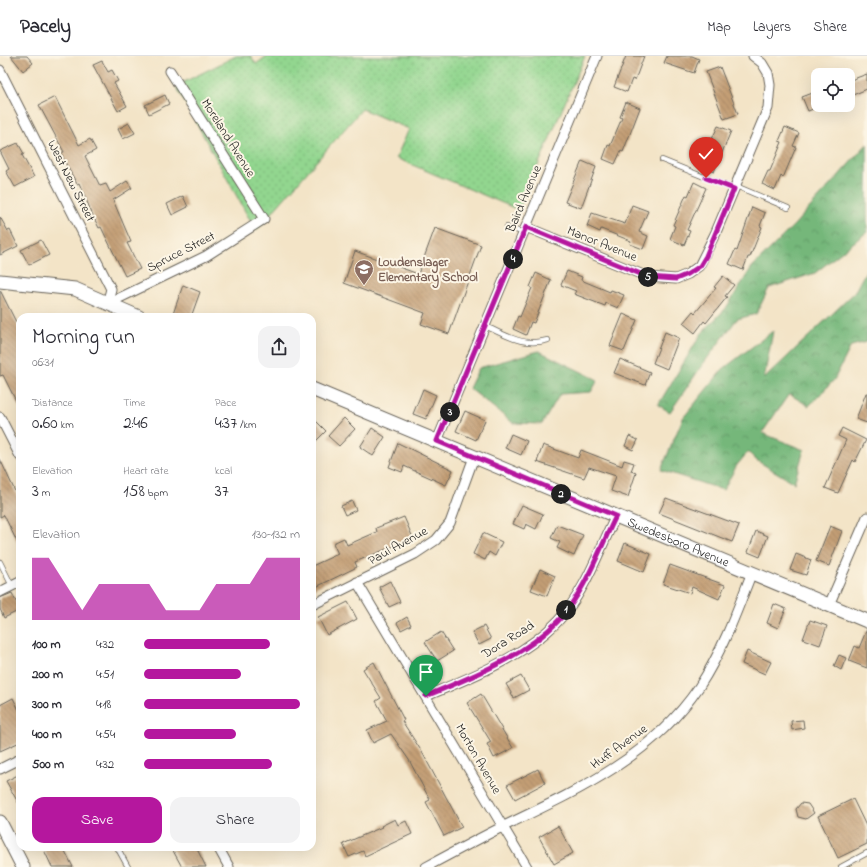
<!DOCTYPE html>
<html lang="en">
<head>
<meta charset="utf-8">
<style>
	:root { --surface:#fff; --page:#f2f2f3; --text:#2b2b33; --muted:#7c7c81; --line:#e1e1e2; --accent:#b5179e }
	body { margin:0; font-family:"Indie Flower",sans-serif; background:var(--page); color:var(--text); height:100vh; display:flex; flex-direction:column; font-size:15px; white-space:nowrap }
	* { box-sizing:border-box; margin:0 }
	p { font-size:13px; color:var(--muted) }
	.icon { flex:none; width:22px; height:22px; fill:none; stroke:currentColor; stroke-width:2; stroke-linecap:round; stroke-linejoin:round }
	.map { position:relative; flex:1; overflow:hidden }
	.details { position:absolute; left:16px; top:257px; width:300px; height:538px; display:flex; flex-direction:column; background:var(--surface); border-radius:12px; box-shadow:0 4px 16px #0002 }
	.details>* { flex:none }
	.controls { position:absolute; left:811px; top:12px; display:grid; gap:8px }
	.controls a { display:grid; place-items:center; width:44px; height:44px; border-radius:8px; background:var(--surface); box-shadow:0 4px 16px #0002; font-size:20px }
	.pin { position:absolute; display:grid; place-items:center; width:34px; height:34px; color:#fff; margin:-41px -17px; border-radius:50% 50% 50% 0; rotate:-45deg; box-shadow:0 0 4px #0007 }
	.pin .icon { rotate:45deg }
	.km { position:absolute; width:20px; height:20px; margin:-10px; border-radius:50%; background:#222; color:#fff; font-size:11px; line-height:20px; text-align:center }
	.round { display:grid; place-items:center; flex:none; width:42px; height:42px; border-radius:12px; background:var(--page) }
	.overview { display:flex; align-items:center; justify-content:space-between; height:68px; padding:0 16px }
	h1 { font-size:22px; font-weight:600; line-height:30px }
	.stats { display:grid; grid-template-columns:repeat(3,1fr); gap:6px; height:68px; padding:4px 16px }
	.stats div { display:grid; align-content:center }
	.stats b { font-size:17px; font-weight:600 }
	.stats small { font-size:11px; font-weight:400 }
	.stats p { font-size:11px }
	.chart { height:112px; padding:8px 16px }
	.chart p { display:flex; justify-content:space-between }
	.chart svg { width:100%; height:72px; margin-top:4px; fill:var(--accent); opacity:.7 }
	.action { display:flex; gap:8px; margin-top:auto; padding:8px 16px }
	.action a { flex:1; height:46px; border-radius:12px; background:var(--accent); color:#fff; font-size:16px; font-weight:600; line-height:46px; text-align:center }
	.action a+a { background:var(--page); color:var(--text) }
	ul { padding:0 16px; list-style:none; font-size:13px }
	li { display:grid; grid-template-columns:64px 48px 1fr; align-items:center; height:30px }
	li i { height:10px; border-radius:5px; background:var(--accent) }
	header { display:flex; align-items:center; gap:24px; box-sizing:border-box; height:56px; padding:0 20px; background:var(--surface); border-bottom:1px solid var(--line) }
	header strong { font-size:19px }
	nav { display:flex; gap:22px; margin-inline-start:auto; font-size:14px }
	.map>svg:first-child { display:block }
	.forest { fill:url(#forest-crowns); stroke:#486a4b }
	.park { fill:url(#park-dots); stroke:#577956 }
	.building { fill:url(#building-back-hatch) }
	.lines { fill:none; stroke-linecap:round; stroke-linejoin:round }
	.lane-casing { stroke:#676258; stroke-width:6 }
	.street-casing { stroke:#676258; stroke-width:11 }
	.secondary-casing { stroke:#676258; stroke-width:15 }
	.lane { stroke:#fff; stroke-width:4.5 }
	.street { stroke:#fff; stroke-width:9 }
	.secondary { stroke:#fff; stroke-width:13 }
	.route-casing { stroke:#fff; stroke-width:8 }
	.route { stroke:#b5179e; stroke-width:5 }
	.labels { text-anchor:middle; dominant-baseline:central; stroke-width:4; stroke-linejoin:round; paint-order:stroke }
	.street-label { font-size:13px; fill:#1c1c1c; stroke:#fcf5e5 }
	.education-label { font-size:13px; font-weight:bold; fill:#785e54; stroke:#fcf5e5; text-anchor:start }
</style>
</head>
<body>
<header>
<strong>Pacely</strong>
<nav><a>Map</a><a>Layers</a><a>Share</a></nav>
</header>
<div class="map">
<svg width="867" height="811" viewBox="0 0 867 811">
	<defs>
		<pattern id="forest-crowns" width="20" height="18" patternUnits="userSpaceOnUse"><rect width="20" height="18" fill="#75b77a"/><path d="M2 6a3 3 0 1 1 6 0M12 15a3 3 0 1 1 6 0" fill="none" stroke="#5f9463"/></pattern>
		<pattern id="park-dots" width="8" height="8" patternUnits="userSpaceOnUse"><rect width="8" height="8" fill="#92d68f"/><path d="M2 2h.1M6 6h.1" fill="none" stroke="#7db77b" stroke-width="1.8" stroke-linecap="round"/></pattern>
		<pattern id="building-back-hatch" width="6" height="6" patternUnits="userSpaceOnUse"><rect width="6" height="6" fill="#c39e75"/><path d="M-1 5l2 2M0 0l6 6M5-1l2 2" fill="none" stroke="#9e805f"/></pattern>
	</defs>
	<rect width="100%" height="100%" fill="#fcf5e5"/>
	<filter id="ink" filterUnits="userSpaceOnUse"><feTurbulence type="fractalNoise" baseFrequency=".025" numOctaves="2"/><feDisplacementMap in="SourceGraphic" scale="8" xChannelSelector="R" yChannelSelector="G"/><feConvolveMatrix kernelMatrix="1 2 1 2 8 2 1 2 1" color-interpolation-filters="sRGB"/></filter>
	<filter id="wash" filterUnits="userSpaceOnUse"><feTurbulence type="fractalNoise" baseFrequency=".012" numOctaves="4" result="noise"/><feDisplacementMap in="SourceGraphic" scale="16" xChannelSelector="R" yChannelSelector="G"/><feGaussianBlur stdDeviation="0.9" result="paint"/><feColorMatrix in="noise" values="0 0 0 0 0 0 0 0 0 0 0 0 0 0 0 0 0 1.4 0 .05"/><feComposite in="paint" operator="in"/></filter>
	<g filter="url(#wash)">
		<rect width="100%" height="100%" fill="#f3e4c7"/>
		<g class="forest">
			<polygon points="867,88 867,176 815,217 769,232 756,258 737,263 703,308 670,356 658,349 701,278 726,252 752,211 795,168"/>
			<polygon points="867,213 867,286 851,290 834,324 809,350 789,338 762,377 804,394 794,427 756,404 748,396 737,409 723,434 661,414 683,362 723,313 773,275 764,323 854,237"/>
			<polygon points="539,295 598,324 591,336 560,338 542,368 513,367 469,332 479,312"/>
		</g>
		<polygon class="park" points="236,0 251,0 256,8 267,0 585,0 519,154 396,102 409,73 362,53 256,175 176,30"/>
		<g id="blocks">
			<g class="building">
				<polygon points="11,0 27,0 33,7 23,15"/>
				<polygon points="626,0 644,0 635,24 632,23 627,36 614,31"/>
				<polygon points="667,0 692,0 699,3 694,17 664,7"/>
				<polygon points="102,5 108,16 112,14 118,25 114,27 127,50 118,55 93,9"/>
				<polygon points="720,11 738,58 724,63 706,16"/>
				<polygon points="867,18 867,33 848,41 848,25"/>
				<polygon points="818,35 818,51 808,55 802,41"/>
				<polygon points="165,39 169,48 149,58 145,49"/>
				<polygon points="55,41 79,89 90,83 96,94 85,100 100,130 106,128 110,136 127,125 132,132 113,144 131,186 127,187 140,213 125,220 101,171 99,172 94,162 79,127 77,128 66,108 61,97 64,96 39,49"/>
				<polygon points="626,46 640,52 623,96 621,95 615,108 603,103 608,89 610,90 622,62 620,61"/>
				<polygon points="129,67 135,77 123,83 118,73"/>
				<polygon points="718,70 731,75 714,116 700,111 710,82 712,83"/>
				<polygon points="785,71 799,77 793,90 796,91 783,122 781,120 775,134 762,128 768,115 770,115 782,86 779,85"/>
				<polygon points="18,87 24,98 22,99 34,121 15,131 6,115 9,113 0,95"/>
				<polygon points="582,105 596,111 581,152 565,146"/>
				<polygon points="694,126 706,132 687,174 690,175 684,189 670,183 675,170 673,169 686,139 688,140"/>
				<polygon points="183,140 188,151 172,159 167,148"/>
				<polygon points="632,149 648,155 639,176 648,180 643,193 630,188 631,185 601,173 600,176 587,170 592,157 625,168"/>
				<polygon points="752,151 765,157 760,170 762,171 750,201 748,201 743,214 729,208 735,194 737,195"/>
				<polygon points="0,161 8,175 10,174 18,190 0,199"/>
				<polygon points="435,172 481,189 449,278 421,268 425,257 344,227 355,195 418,218"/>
				<polygon points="41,184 49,199 29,209 21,194"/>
				<polygon points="567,215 582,221 581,224 610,236 611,234 624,239 618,252 606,247 605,250 574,238 576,235 561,229"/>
				<polygon points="536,217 551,224 534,267 531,266 526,279 513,273 518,260 520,261 532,232 530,231"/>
				<polygon points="723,220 734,229 725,240 727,241 706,267 704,265 695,277 683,267 693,255 695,257 716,232 714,231"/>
				<polygon points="183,229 200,236 191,261 181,261 173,258"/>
				<polygon points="0,234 20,274 20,353 3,319 0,320"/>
				<polygon points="623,258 637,264 624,295 610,290"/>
				<polygon points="665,276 679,282 667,313 653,307"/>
				<polygon points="620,303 650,316 645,329 614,317"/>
				<polygon points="423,333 436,339 426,363 413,358"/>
				<polygon points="866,337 867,337 867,367 856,363"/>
				<polygon points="465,355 485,364 476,384 456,375"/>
				<polygon points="312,361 326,375 312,389"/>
				<polygon points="344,362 355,373 339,390 328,380"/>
				<polygon points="372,372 385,381 373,400 360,391"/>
				<polygon points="842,372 866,384 855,406 853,404 838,437 825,432 846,384 838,380"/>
				<polygon points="511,378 527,385 521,399 505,392"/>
				<polygon points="629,380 638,384 633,394 625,390"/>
				<polygon points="398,387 453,414 446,429 404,410 402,416 389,411"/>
				<polygon points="543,389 578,402 581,394 622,410 624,404 634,407 631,415 636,417 628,441 611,435 616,420 589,411 584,422 537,406"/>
				<polygon points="0,403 20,446 20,492 4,459 0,461"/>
				<polygon points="666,442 739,469 732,486 659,457"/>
				<polygon points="352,445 356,454 345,459 341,450"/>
				<polygon points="522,449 543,458 536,473 526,468 524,473 513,468"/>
				<polygon points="404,461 413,482 355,506 357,511 312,533 312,510 338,498 333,487 344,482 347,489 377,476 376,472"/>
				<polygon points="557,469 583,479 574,500 557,492 560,486 551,482"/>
				<polygon points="830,470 842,475 829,510 816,505"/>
				<polygon points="756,475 768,480 760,501 748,496"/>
				<polygon points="483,477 502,486 495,500 489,496 485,504 473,498"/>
				<polygon points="625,487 651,498 644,516 618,505"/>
				<polygon points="796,498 811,504 806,519 790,514"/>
				<polygon points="670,509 725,529 719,543 692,531 690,537 663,528"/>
				<polygon points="540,513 555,520 547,540 531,534"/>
				<polygon points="390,525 400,546 389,551 379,531"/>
				<polygon points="12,537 20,554 4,562 0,553 0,542"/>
				<polygon points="348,546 357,563 327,579 318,561"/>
				<polygon points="774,548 786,553 778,572 767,567"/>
				<polygon points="407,561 411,569 401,574 397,567"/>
				<polygon points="810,564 827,570 820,589 803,583"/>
				<polygon points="484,570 491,583 479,589 472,576"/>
				<polygon points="867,573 867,612 849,605 855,590 859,592"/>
				<polygon points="441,576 453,595 437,605 425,586"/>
				<polygon points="747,595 771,606 765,618 742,608"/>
				<polygon points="839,599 846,602 841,614 834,610"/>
				<polygon points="374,606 404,664 402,665 422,696 462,771 444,780 426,746 430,744 409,704 391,678 373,687 367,674 387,665 376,645 381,642 363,613"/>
				<polygon points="521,620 529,634 514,642 506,628"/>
				<polygon points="481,638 513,692 494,702 487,688 491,686 467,647"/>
				<polygon points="13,642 20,656 20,686 0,695 0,649"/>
				<polygon points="803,664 804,672 792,674 791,665"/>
				<polygon points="538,713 545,727 515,743 507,729"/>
				<polygon points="20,718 20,750 6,725"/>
				<polygon points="853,743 867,772 867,788 838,802 818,760"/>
				<polygon points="801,747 808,748 814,757 806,763 798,761 796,753"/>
				<polygon points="395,763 398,769 406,765 412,778 365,800 363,795 349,801 343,788 382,771 381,770"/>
				<polygon points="558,770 573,797 554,808 539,781"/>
				<polygon points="50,791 63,791 73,811 52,811 44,794"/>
				<polygon points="171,791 196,791 206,811 182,811"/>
			</g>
		</g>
	</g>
	<g filter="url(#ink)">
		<use href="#blocks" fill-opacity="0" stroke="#676258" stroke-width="1"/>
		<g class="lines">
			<defs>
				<g id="lane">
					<polyline points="662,104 734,133"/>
					<polyline points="736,130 788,152"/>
					<polyline points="507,171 524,177"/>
					<path d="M 485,270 C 508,280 523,291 548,284"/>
					<polyline points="0,506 12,530"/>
					<polyline points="117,791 128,811"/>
					<polyline points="841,811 867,797"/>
				</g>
				<g id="street">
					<polyline points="0,14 111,233 107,248"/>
					<polyline points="526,171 648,221 676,223 688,218 699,210 716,176 768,52 770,29 768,17 762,7 753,0"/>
					<polyline points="107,248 206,200 264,163 170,15"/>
					<polyline points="0,361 20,400"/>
					<polyline points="437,385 597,0"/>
					<polyline points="357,526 527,811"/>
					<polyline points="0,536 20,526"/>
					<polyline points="312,549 415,498 436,484 450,467 474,401"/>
					<polyline points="829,549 867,461"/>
					<path d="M 426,640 C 470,622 525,600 558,565 C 585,537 599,494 616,460"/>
					<polyline points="0,713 20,703"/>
					<polyline points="218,791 229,811"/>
					<path d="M 426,811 C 452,797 478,783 504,770 C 577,735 652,701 699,631 C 722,596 737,555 752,516"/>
				</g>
				<g id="secondary">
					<polyline points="0,225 75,233 139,261"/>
					<path id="s1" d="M 312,333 L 867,565"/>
					<polyline points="0,766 23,811"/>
				</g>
			</defs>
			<use href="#lane" class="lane-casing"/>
			<use href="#street" class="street-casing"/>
			<use href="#secondary" class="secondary-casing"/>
			<use href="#lane" class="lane"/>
			<use href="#street" class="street"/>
			<use href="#secondary" class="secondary"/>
		</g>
	</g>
	<g class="lines" filter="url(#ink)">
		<defs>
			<path id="route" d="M 426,640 C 470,622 525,600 558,565 C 585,536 599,494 616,460 L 437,385 L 526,171 L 648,221 L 676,223 L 688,218 L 700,210 L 706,200 L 734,133 L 706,122"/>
		</defs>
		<use href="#route" class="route-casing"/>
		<use href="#route" class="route"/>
	</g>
	<defs>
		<symbol id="school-pin" viewBox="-11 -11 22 30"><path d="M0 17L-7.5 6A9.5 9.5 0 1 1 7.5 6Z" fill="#8d6e63" stroke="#fcf5e5"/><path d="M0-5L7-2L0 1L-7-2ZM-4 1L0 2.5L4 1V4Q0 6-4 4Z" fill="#fff"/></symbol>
	</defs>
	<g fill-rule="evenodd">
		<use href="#school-pin" x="353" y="202" width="22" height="30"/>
	</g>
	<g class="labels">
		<g class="street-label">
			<text transform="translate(228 82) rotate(58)">Moreland Avenue</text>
			<text transform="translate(71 125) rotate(63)">West New Street</text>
			<text transform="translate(524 143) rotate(-67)">Baird Avenue</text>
			<text transform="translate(602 188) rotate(22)">Manor Avenue</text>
			<text transform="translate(181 196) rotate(-27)">Spruce Street</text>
			<text stroke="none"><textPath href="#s1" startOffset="397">Swedesboro Avenue</textPath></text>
			<text transform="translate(398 490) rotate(-29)">Paul Avenue</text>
			<text transform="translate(508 584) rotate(-32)">Dora Road</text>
			<text transform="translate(619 691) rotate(-36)">Huff Avenue</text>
			<text transform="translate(478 703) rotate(60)">Morton Avenue</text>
		</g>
		<g class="education-label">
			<text x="378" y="206">Loudenslager<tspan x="378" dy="15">Elementary School</tspan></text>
		</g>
	</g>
</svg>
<div class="controls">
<a><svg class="icon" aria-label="locate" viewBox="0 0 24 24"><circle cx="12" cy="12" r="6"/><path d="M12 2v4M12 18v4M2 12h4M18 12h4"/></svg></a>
</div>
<div class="pin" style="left:426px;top:640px;background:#1e9e55"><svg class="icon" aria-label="arrive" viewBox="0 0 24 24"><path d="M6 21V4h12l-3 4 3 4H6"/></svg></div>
<div class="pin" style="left:706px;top:122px;background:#d93025"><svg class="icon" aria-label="check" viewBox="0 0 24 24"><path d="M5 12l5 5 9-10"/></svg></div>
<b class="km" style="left:566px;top:554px">1</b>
<b class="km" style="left:561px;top:438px">2</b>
<b class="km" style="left:450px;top:356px">3</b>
<b class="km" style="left:513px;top:203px">4</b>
<b class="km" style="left:648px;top:221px">5</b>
<section class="details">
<div class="overview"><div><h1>Morning run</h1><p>06:31</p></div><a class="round"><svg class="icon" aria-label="share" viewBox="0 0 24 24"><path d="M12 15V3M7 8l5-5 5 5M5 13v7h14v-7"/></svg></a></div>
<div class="stats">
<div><p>Distance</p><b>0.60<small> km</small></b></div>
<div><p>Time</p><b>2:46</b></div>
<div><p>Pace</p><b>4:37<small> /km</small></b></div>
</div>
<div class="stats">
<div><p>Elevation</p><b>3<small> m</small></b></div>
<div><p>Heart rate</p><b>158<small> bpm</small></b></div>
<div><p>kcal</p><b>37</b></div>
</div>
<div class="chart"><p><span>Elevation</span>130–132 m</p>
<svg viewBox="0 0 160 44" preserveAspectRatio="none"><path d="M0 44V6L10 6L20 22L30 38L40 22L50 22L60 22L70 22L80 38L90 38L100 38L110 22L120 22L130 22L140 6L150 6L160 6V44z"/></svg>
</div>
<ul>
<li><b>100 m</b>4:32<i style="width:81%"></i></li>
<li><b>200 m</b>4:51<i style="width:62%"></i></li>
<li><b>300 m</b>4:18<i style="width:100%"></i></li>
<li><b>400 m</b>4:54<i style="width:59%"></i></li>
<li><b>500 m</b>4:32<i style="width:82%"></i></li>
</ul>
<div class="action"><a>Save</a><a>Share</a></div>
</section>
</div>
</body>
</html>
